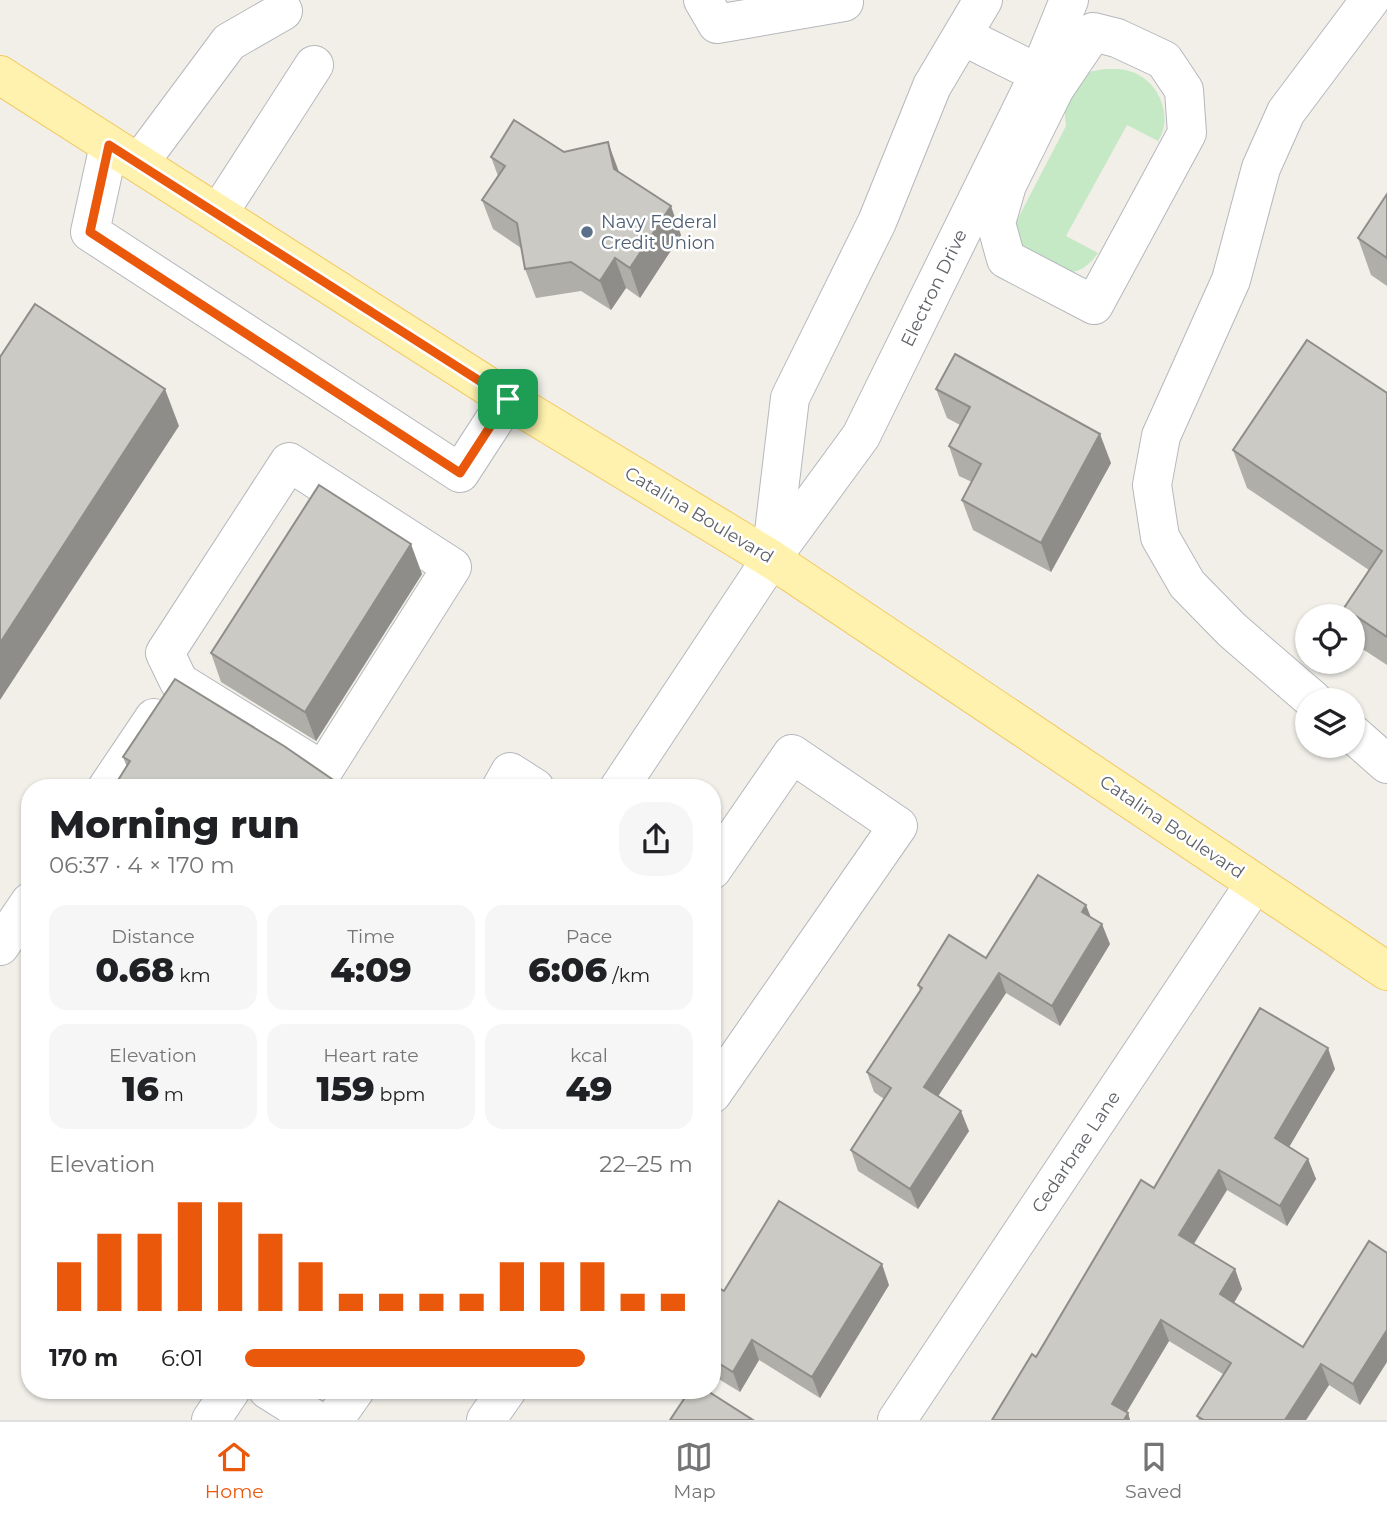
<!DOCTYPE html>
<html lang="en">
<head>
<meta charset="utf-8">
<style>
	:root { --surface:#fff; --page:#f6f6f6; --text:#202124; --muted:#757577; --line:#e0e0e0; --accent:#ea580c }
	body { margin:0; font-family:Montserrat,sans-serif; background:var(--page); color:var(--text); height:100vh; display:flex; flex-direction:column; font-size:26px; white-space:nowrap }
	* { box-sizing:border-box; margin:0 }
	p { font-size:23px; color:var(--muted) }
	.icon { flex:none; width:38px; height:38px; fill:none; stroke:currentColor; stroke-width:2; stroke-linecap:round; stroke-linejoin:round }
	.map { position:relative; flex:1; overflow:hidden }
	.details { position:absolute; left:21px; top:779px; width:700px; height:620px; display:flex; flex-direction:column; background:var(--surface); border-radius:28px; box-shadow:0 2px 5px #0004 }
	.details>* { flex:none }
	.controls { position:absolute; left:1295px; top:604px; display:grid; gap:14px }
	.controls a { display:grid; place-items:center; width:70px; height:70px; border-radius:50%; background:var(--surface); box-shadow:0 2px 5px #0004; font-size:35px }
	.pin { position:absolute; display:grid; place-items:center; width:60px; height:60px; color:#fff; margin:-30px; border-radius:14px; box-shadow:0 4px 10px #0006 }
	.round { display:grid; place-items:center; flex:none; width:74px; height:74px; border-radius:28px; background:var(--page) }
	.headline { display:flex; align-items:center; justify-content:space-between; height:119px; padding:0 28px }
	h1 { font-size:38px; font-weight:800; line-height:52px }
	.metrics { display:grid; grid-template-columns:repeat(3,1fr); gap:10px; height:119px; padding:7px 28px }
	.metrics div { display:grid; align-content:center; border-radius:18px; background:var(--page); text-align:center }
	.metrics b { font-size:35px; font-weight:800 }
	.metrics small { font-size:19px; font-weight:400 }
	.metrics p { font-size:19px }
	.chart { height:196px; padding:14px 28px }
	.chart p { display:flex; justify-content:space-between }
	.chart svg { width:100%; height:126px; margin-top:7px; stroke:var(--accent); stroke-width:6 }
	ul { padding:0 28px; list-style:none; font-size:23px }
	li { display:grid; grid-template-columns:112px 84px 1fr; align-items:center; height:52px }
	li i { height:18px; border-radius:9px; background:var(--accent) }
	.menu { display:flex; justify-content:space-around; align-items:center; height:98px; border-top:2px solid var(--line); background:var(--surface); font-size:19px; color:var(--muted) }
	.menu a { display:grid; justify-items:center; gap:4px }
	.menu .selected { color:var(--accent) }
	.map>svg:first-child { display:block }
	.green { fill:#c5e8c5 }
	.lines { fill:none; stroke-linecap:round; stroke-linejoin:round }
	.minor-casing { stroke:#b5b8bc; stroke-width:40 }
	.major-casing { stroke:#f2c960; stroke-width:40 }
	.minor { stroke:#fff; stroke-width:38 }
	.major { stroke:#fff2af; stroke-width:38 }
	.wall { fill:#afaea9 }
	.shaded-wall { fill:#8f8d8a }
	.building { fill:#cccac5; stroke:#8f8d8a; stroke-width:2 }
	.route-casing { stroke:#fff; stroke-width:14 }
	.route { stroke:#ea580c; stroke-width:9 }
	.service-dot { fill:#5c6f8a; stroke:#fff; stroke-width:2.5 }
	.labels { text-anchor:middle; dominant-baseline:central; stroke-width:5; stroke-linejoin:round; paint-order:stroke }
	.service-label { font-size:18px; fill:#4e5e75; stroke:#fff; text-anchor:start }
	.street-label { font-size:18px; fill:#5f6368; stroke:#fff }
</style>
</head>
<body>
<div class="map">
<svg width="1387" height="1420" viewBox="0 0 1387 1420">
	<rect width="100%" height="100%" fill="#f1efe8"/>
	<path class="green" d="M 1104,69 C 1113,69 1123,68 1132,72 C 1159,81 1174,117 1158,141 L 1127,125 L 1066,236 L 1098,253 C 1076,284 1057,271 1027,259 L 1014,226 L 1066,126 L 1064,106 L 1084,73 Z"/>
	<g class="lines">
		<defs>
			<g id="minor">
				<polyline points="703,0 717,24 844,2"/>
				<polygon points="1093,32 1117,38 1164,60 1184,90 1187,133 1094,305 1006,259 996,223 1007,185 1055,88"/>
				<polyline points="963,36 1039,74 1055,88"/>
				<polyline points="109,145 90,232 460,473 508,399"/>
				<polyline points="139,163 229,42 283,11"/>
				<polyline points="218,214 314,65"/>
				<polygon points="289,462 452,567 323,771 179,682 165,653"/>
				<polyline points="771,557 790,398 877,222 932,86 983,0"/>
				<polyline points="1313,700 1232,630 1187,584 1160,537 1152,485 1161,436 1231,280 1261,168 1286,112 1370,0"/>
				<polyline points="1353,734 1387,764"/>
				<polyline points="107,788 154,718"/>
				<polyline points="501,788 510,772 535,788"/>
				<polyline points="619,788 771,559 861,436 1039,74 1069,0"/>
				<polyline points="712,870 792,754 898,826 712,1094"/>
				<polyline points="0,946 30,902"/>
				<polyline points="268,1390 316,1420"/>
				<polyline points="211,1420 231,1390"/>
				<polyline points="334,1420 355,1390"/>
				<polyline points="486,1420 507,1390"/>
				<polyline points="897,1420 1255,883"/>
			</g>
			<polyline id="major" points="0,75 530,413 771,559 1387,971"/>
		</defs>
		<use href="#minor" class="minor-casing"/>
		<use href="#major" class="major-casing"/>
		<use href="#minor" class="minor"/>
		<use href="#major" class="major"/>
	</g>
	<g class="wall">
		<polygon points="564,152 619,172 681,235 640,298 626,288 611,310 581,291 536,298 525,269 521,248 493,229 482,200 498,176 491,157"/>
		<polygon points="1387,194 1387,286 1371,275 1358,238"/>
		<polygon points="936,389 1111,463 1051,572 973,530 962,500 972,482 959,476 949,446 960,425 947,418"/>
		<polygon points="1387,393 1387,665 1358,646 1353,632 1353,616 1347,616 1344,608 1369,570 1247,488 1233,450"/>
		<polygon points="422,574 316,741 221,682 211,653"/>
		<polygon points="123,757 345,788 116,788 115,785 127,767"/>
		<polygon points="1091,917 1110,944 1060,1026 1006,993 938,1096 969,1131 918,1209 858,1171 851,1150 884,1099 874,1092 867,1072 920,991 918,985"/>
		<polygon points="1335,1069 1289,1147 1308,1159 1316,1179 1287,1226 1227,1190 1194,1244 1235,1269 1242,1289 1234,1303 1303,1347 1369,1241 1360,1405 1329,1385 1306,1420 1199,1420 1197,1416 1223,1374 1169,1341 1126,1412 1128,1413 1130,1420 992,1420 1154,1188"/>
		<polygon points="889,1285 820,1398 759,1360 740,1392 712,1375 712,1294 724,1291"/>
	</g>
	<g class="shaded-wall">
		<polygon points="608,142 619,172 614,169"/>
		<polygon points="671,206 681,235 640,298 630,268"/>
		<polygon points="615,258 626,288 611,310 600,281"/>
		<polygon points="165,389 179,426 0,700 0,643"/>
		<polygon points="1100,434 1111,463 1051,572 1041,543"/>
		<polygon points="411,544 422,574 316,741 305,712"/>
		<polygon points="1086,905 1094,925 1082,912"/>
		<polygon points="1102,924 1110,944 1060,1026 1052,1006"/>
		<polygon points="999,973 1006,993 931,1107 924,1087"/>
		<polygon points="1328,1048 1335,1069 1282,1159 1275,1138"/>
		<polygon points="961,1111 969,1131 918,1209 910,1189"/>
		<polygon points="1308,1159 1316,1179 1287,1226 1280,1206"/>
		<polygon points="1219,1170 1227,1190 1186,1256 1179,1235"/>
		<polygon points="882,1264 889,1285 820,1398 812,1377"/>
		<polygon points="1235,1269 1242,1289 1227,1314 1220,1294"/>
		<polygon points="1161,1320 1169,1341 1122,1420 1112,1404"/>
		<polygon points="1387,1330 1387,1362 1360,1405 1353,1384"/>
		<polygon points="752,1340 759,1360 740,1392 733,1372"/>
		<polygon points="1321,1364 1329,1385 1306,1420 1285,1420"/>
		<polygon points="1128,1413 1130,1420 1124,1420"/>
	</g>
	<g class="building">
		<polygon points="514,120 564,152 608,142 614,169 671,206 630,268 615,258 600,281 571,262 525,269 517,223 482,200 505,166 491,157"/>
		<polygon points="1387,194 1387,258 1358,238"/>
		<polygon points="35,304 165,389 0,643 0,357"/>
		<polygon points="1307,340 1387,393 1387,637 1344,608 1382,551 1233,450"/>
		<polygon points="955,354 1100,434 1041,543 962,500 981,464 949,446 970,407 936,389"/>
		<polygon points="319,485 411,544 305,712 211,653"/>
		<polygon points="175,679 284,746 345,788 118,788 115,785 130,761 123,757"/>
		<polygon points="1038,875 1086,905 1082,912 1102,924 1052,1006 999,973 924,1087 961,1111 910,1189 851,1150 891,1088 867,1072 922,988 918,985 949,935 986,958"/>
		<polygon points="1260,1008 1328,1048 1275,1138 1308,1159 1280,1206 1219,1170 1179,1235 1235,1269 1220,1294 1303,1347 1369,1241 1387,1253 1387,1330 1353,1384 1321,1364 1285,1420 1204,1420 1197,1416 1231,1363 1161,1320 1112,1404 1128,1413 1124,1420 992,1420 1032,1354 1036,1357 1141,1180 1154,1188"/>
		<polygon points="779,1201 882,1264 812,1377 752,1340 733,1372 712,1359 712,1294 717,1287 724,1291"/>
		<polygon points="690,1390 706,1390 753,1420 670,1420"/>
	</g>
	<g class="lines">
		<defs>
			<polygon id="route" points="109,145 508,399 460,473 90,232"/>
		</defs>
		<use href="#route" class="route-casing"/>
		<use href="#route" class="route"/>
	</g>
	<circle class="service-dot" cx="587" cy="232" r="7"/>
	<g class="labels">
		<g class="service-label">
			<text x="601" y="222">Navy Federal<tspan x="601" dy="21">Credit Union</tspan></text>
		</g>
		<g class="street-label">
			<text transform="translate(934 288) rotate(-64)">Electron Drive</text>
			<text transform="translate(699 515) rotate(31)">Catalina Boulevard</text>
			<text transform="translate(1172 827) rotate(34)">Catalina Boulevard</text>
			<text transform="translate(1076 1152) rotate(-56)">Cedarbrae Lane</text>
		</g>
	</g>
</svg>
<div class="controls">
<a><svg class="icon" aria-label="locate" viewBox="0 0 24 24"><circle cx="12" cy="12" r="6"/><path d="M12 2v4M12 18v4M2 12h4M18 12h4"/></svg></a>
<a><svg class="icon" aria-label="layers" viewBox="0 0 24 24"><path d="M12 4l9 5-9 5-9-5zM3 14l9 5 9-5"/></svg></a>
</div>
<div class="pin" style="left:508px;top:399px;background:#1e9e55"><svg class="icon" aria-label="arrive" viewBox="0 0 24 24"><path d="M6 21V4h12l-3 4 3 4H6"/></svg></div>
<section class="details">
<div class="headline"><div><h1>Morning run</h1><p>06:37 · 4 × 170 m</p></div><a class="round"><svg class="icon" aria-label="share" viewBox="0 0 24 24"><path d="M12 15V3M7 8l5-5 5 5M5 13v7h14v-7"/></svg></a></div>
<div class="metrics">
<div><p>Distance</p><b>0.68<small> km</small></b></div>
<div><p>Time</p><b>4:09</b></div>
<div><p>Pace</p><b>6:06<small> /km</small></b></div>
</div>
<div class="metrics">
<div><p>Elevation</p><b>16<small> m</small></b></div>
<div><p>Heart rate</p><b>159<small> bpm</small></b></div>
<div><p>kcal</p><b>49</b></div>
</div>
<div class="chart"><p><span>Elevation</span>22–25 m</p>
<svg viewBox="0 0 160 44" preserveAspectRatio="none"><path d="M5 44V27M15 44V17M25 44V17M35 44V6M45 44V6M55 44V17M65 44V27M75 44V38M85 44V38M95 44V38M105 44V38M115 44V27M125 44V27M135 44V27M145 44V38M155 44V38"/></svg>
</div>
<ul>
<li><b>170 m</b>6:01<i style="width:76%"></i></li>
</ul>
</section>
</div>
<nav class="menu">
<a class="selected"><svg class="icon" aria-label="home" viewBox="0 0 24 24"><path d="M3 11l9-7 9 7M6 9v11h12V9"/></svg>Home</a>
<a><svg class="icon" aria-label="map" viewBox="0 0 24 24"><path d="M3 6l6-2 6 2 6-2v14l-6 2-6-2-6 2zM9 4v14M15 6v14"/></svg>Map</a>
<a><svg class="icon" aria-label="saved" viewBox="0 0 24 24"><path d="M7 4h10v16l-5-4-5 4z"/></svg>Saved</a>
</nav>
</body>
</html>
